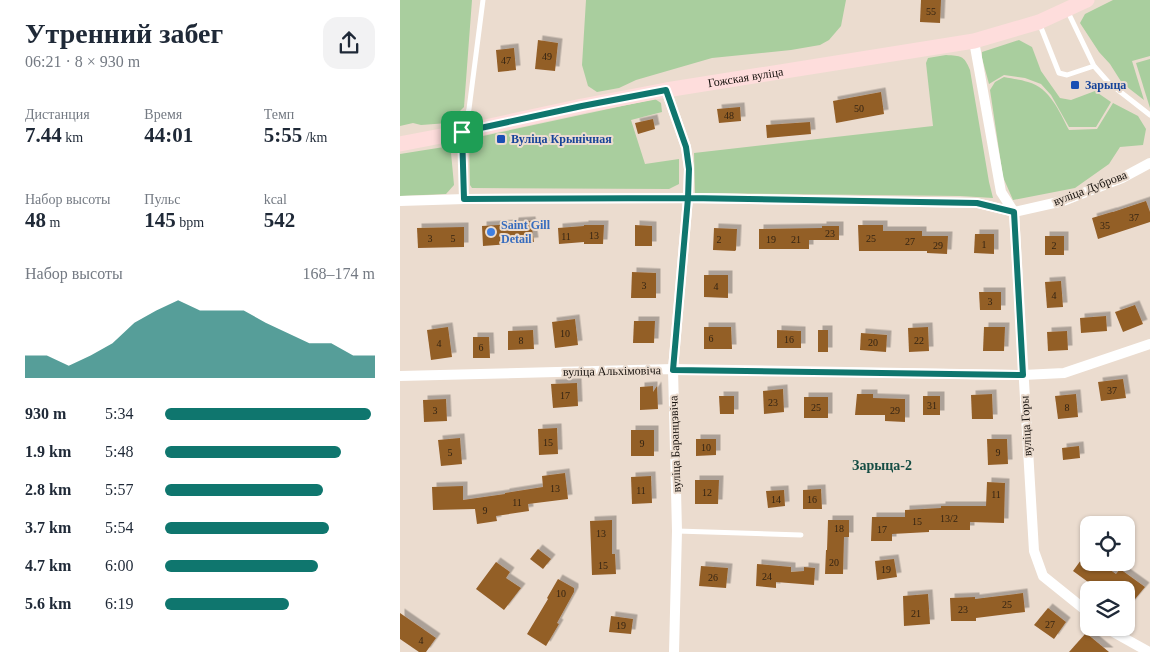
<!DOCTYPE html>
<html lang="ru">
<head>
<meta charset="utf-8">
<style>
	:root { --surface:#fff; --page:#f2f2f3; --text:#1f2937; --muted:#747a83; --accent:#0f766e }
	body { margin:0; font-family:"Times New Roman",serif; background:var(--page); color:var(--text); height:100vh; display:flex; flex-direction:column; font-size:19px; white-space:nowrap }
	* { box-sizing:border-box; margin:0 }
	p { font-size:16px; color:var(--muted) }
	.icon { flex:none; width:28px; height:28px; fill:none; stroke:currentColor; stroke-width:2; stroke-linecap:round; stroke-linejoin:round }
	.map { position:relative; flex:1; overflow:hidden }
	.sheet { display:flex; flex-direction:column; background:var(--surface); width:400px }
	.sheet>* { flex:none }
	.tools { position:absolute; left:680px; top:516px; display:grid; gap:10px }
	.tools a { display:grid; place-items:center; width:55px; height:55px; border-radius:10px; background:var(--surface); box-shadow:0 1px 4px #0004; font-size:25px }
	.pin { position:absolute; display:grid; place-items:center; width:42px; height:42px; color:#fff; margin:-21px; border-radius:10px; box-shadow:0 2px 8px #0006 }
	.round { display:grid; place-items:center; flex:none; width:52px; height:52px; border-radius:15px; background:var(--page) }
	.overview { display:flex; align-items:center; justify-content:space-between; height:85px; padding:0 25px }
	h1 { font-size:28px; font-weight:700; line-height:38px }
	.figures { display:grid; grid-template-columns:repeat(3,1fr); gap:8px; height:85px; padding:5px 25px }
	.figures div { display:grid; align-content:center }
	.figures b { font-size:21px; font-weight:700 }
	.figures small { font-size:14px; font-weight:400 }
	.figures p { font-size:14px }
	.chart { height:140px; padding:10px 25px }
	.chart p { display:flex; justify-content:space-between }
	.chart svg { width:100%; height:90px; margin-top:5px; fill:var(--accent); opacity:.7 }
	ul { padding:0 25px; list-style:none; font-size:16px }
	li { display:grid; grid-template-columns:80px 60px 1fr; align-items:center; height:38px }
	li i { height:12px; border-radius:6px; background:var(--accent) }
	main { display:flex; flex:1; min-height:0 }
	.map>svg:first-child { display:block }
	.green { fill:#a9ce9e }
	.building { fill:#935e28; filter:url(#shadow) }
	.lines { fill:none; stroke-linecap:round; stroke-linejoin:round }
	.lane { stroke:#fff; stroke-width:5 }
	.street { stroke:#fff; stroke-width:10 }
	.secondary { stroke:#fedddc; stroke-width:15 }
	.route-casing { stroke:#fff; stroke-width:10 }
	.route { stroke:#0f766e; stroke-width:6 }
	.transit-dot { fill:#1a4fb4; stroke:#ebdccf; stroke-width:2 }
	.shop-dot { fill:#3f7fe0; stroke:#ebdccf; stroke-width:2 }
	.labels { text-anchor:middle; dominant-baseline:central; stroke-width:4; stroke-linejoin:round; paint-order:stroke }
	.number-label { font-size:10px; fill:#342413 }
	.street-label { font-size:12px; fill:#15100c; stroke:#ebdccf }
	.transit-label { font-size:12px; font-weight:bold; fill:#164399; stroke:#ebdccf; text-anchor:start }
	.shop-label { font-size:12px; font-weight:bold; fill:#366cbe; stroke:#ebdccf; text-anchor:start }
	.neighbourhood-label { font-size:14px; font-weight:bold; fill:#154d44; stroke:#ebdccf }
</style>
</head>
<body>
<main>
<section class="sheet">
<div class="overview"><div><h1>Утренний забег</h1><p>06:21 · 8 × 930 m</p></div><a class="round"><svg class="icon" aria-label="share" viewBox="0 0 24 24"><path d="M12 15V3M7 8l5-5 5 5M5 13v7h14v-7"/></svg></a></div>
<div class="figures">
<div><p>Дистанция</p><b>7.44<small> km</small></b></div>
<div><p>Время</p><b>44:01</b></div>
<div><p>Темп</p><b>5:55<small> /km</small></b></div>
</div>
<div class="figures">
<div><p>Набор высоты</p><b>48<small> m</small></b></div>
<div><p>Пульс</p><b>145<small> bpm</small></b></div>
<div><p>kcal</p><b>542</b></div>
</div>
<div class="chart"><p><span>Набор высоты</span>168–174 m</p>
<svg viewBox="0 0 160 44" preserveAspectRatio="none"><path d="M0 44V33L10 33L20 38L30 33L40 27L50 17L60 11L70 6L80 11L90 11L100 11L110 17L120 22L130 27L140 27L150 33L160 33V44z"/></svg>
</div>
<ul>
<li><b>930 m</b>5:34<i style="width:98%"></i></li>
<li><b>1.9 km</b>5:48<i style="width:84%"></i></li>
<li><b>2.8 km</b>5:57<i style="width:75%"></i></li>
<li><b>3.7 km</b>5:54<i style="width:78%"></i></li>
<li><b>4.7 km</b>6:00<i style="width:73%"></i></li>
<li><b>5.6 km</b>6:19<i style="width:59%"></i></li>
</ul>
</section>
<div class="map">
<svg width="750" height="652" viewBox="0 0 750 652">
	<defs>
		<filter id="shadow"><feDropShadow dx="4.5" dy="-4.5" stdDeviation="0" flood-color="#0004"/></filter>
	</defs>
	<rect width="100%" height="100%" fill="#ebdccf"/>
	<g class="green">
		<polygon points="0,0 72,0 64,107 48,123 21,125 13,123 0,126"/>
		<polygon points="186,0 446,0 441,26 429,40 420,45 391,50 312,58 236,80 219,88 197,92 188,86 182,65"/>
		<polygon points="713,0 750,0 750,56 732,61 744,100 722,83 710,64 699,52 680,23 685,14"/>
		<polygon points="619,40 632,47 641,71 660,98 671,100 695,91 711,102 696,127 669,127 651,95 641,84 625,78 604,75 589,84 582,58 582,52"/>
		<path d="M 546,55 C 561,56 564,55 570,70 L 589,182 L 593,198 L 560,196 L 295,193 L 294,153 L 533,126 L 526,63 L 528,58 Z"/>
		<polygon points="750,59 750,108 736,63"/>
		<path d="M 604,77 C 612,79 620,79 628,82 C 650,88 659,111 669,130 L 697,129 L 713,103 L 738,116 L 746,129 L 743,145 L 720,147 L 709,164 L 675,188 L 613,200 L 603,177 L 590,90 L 595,82 Z"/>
		<polygon points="255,99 261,103 262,112 231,120 245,164 279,159 279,184 269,189 72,188 70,185 69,139"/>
		<polygon points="44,147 51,153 54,185 46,194 0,196 0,154"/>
	</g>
	<g class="building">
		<polygon points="521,0 541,0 540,23 520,22"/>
		<polygon points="138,40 158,43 155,71 135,69"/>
		<polygon points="114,48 116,70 98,72 96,50"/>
		<polygon points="481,92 484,114 436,123 433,101"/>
		<polygon points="340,107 341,121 319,123 317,109"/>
		<polygon points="253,119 255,129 238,134 235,123"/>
		<polygon points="410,122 411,134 367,138 366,125"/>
		<polygon points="746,201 750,212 750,222 698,239 692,218 712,212 713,212"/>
		<polygon points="131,221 134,242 83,246 82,226 114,224 114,222"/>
		<polygon points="184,225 204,225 203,244 184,244 184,242 159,244 158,228 184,226"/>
		<polygon points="235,225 252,226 252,246 235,246"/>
		<polygon points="458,225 483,225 483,231 522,231 522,236 548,236 547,254 527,253 527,251 459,251"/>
		<polygon points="422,226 439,226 439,240 409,240 409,249 359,249 359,229 422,228"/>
		<polygon points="64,227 64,247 18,248 17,228"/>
		<polygon points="314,228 337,229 336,250 335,250 336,251 313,250"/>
		<polygon points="575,234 594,234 594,254 574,253"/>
		<rect x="645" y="236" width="19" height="19"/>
		<polygon points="232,272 256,273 256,298 231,298"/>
		<polygon points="304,275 328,275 328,298 304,297"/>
		<polygon points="661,281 663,307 647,308 645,282"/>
		<polygon points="579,292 601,292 601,310 580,310"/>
		<polygon points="735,305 743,324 723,332 715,312"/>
		<polygon points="706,316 707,331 681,333 680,318"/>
		<polygon points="175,319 178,345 155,348 152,322"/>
		<polygon points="234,321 255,321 254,343 233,343"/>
		<polygon points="48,327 52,357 31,360 27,330"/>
		<polygon points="304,327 331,327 332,349 304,349"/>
		<polygon points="528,327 529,351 509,352 508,328"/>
		<polygon points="584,327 605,327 604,351 583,351"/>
		<polygon points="133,330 134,349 108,350 108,331"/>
		<polygon points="377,330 401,331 401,348 377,348"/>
		<rect x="418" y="330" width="10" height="22"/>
		<polygon points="667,331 668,350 648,351 647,332"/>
		<polygon points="461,333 487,335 486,352 460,350"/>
		<polygon points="73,337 89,337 90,358 73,358"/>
		<polygon points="723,379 726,398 701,401 698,382"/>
		<polygon points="177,383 178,406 153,408 151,384"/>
		<polygon points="253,386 253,392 257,386 258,409 240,410 240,387"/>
		<polygon points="383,389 384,412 364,414 363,391"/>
		<polygon points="457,394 473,394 473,398 505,399 505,422 485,421 485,415 455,415"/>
		<polygon points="592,394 593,419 572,419 571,395"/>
		<polygon points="676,394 678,417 658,419 655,396"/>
		<polygon points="319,396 334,396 334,414 320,414"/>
		<rect x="523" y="396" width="17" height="19"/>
		<rect x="404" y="397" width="24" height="21"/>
		<polygon points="46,399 47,421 24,422 23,400"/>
		<polygon points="157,428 158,454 139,455 138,429"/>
		<rect x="231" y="430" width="23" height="26"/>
		<polygon points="60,438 62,464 41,466 38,440"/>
		<polygon points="296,439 316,439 316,455 296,456"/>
		<polygon points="587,439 607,439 608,464 588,465"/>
		<polygon points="679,446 680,458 663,460 662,448"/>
		<polygon points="165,473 168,499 128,504 129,511 96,516 97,521 77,524 75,509 33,510 32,487 63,486 63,500 105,494 105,493 143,487 142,476"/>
		<polygon points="251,476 252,503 232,504 231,477"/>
		<polygon points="295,480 319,480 318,504 295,504"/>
		<polygon points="587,482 605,483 604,523 570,522 570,530 529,530 529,532 492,534 492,541 471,541 472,517 505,517 505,510 541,508 541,506 586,506"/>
		<polygon points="421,489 422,509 403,509 403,490"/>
		<polygon points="384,490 385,506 368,508 366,491"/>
		<polygon points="212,520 212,554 215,554 216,574 192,575 190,521"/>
		<polygon points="428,520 449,520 449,537 444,537 443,574 425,574 426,550 427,550"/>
		<polygon points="138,549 151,559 143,569 130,559"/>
		<polygon points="689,549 689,562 699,562 716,574 720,569 745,587 726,610 726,590 699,590 673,571"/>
		<polygon points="494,559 497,577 477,580 475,561"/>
		<polygon points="96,562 110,572 106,578 121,588 104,610 76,589"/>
		<polygon points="357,564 391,567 391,572 404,571 404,567 415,568 414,585 376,582 376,588 356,586"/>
		<polygon points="301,566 328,568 326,588 299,586"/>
		<polygon points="158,579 174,588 174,592 157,623 159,624 146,646 127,634 148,599 147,598"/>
		<polygon points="623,593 625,612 576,618 576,621 551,621 550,598 575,597 575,599"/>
		<polygon points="528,594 530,624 504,626 503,596"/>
		<polygon points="648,608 666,622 654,639 634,625"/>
		<polygon points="0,613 36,638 26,652 19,652 0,639"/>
		<polygon points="211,616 233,619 231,634 209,632"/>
		<polygon points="686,633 709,652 669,652"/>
	</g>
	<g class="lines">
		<g class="lane">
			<polyline points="667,10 694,66 709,83 750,115"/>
			<polyline points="640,25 659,73 667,75 694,66"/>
			<polyline points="65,199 62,132 69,109 83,0"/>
			<polyline points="277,531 401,535"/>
		</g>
		<g class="street">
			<polyline points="574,41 601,192 614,212 634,551 643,576 689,613"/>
			<polyline points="266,90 286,147 289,169 288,198 273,369 277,531 274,652"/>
			<polyline points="0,201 65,199 288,198 577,203 614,212 663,201 722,178 750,163"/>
			<polyline points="0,376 273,369 623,375 664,373 750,344"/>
			<polyline points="706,628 749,652"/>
		</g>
		<path class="secondary" id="s1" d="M 0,144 L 62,132 L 182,106 L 266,90 L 574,41 L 639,22 L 687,0"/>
	</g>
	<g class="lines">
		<defs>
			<polyline id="route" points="62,132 64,199 288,198 273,370 623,375 614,212 577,203 288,198 289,169 286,147 266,90 182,106 62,132"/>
		</defs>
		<use href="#route" class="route-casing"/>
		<use href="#route" class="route"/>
	</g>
	<g class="transit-dot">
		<rect x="670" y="80" width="10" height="10" rx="2.5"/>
		<rect x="96" y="134" width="10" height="10" rx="2.5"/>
	</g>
	<circle class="shop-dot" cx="91" cy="232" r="5"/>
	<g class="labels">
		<g class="number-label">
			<text x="531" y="11">55</text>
			<text x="147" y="56">49</text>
			<text x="106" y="60">47</text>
			<text x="459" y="108">50</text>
			<text x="329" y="115">48</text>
			<text x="734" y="217">37</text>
			<text x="705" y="225">35</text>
			<text x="430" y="233">23</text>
			<text x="194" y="235">13</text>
			<text x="166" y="236">11</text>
			<text x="30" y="238">3</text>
			<text x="53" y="238">5</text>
			<text x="471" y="238">25</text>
			<text x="319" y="239">2</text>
			<text x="371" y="239">19</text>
			<text x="396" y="239">21</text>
			<text x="510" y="241">27</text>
			<text x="584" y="244">1</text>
			<text x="538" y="245">29</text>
			<text x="654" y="245">2</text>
			<text x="244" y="285">3</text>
			<text x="316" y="286">4</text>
			<text x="654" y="295">4</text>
			<text x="590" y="301">3</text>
			<text x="165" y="333">10</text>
			<text x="311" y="338">6</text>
			<text x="389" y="339">16</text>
			<text x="121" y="340">8</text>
			<text x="519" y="340">22</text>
			<text x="473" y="342">20</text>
			<text x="39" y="343">4</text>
			<text x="81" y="347">6</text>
			<text x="712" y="390">37</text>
			<text x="165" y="395">17</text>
			<text x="373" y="402">23</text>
			<text x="532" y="405">31</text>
			<text x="416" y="407">25</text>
			<text x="667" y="407">8</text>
			<text x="35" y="410">3</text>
			<text x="495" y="410">29</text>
			<text x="148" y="442">15</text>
			<text x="242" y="443">9</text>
			<text x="306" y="447">10</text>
			<text x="50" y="452">5</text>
			<text x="598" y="452">9</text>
			<text x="155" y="488">13</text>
			<text x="241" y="490">11</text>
			<text x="307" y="492">12</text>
			<text x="596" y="494">11</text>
			<text x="376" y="499">14</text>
			<text x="412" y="499">16</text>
			<text x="117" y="502">11</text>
			<text x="85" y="510">9</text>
			<text x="549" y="518">13/2</text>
			<text x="517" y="521">15</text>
			<text x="439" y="528">18</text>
			<text x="482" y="529">17</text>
			<text x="201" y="533">13</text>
			<text x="434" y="562">20</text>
			<text x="203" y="565">15</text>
			<text x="486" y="569">19</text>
			<text x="367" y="576">24</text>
			<text x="313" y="577">26</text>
			<text x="161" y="593">10</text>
			<text x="607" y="604">25</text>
			<text x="563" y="609">23</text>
			<text x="516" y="613">21</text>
			<text x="650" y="624">27</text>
			<text x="221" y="625">19</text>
			<text x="21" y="640">4</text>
		</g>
		<g class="street-label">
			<text stroke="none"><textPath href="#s1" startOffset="352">Гожская вуліца</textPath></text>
			<text transform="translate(690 188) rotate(-21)">вуліца Дуброва</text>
			<text transform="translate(212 371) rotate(-1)">вуліца Альхімовіча</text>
			<text transform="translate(626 426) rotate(-93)">вуліца Горы</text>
			<text transform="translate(275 444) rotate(-92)">вуліца Баранцэвіча</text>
		</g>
		<g class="transit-label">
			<text x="685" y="85">Зарыца</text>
			<text x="111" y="139">Вуліца Крынічная</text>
		</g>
		<g class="shop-label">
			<text x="101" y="225">Saint Gill<tspan x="101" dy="14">Detail</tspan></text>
		</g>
		<g class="neighbourhood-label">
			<text x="482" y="465">Зарыца-2</text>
		</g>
	</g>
</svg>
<div class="tools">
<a><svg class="icon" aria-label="locate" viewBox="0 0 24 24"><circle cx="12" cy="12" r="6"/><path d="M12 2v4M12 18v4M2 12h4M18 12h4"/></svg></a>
<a><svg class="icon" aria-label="layers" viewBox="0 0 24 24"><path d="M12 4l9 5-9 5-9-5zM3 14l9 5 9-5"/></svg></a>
</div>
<div class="pin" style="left:62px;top:132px;background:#1e9e55"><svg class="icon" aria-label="arrive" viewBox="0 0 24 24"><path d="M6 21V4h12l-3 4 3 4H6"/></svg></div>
</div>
</main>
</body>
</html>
